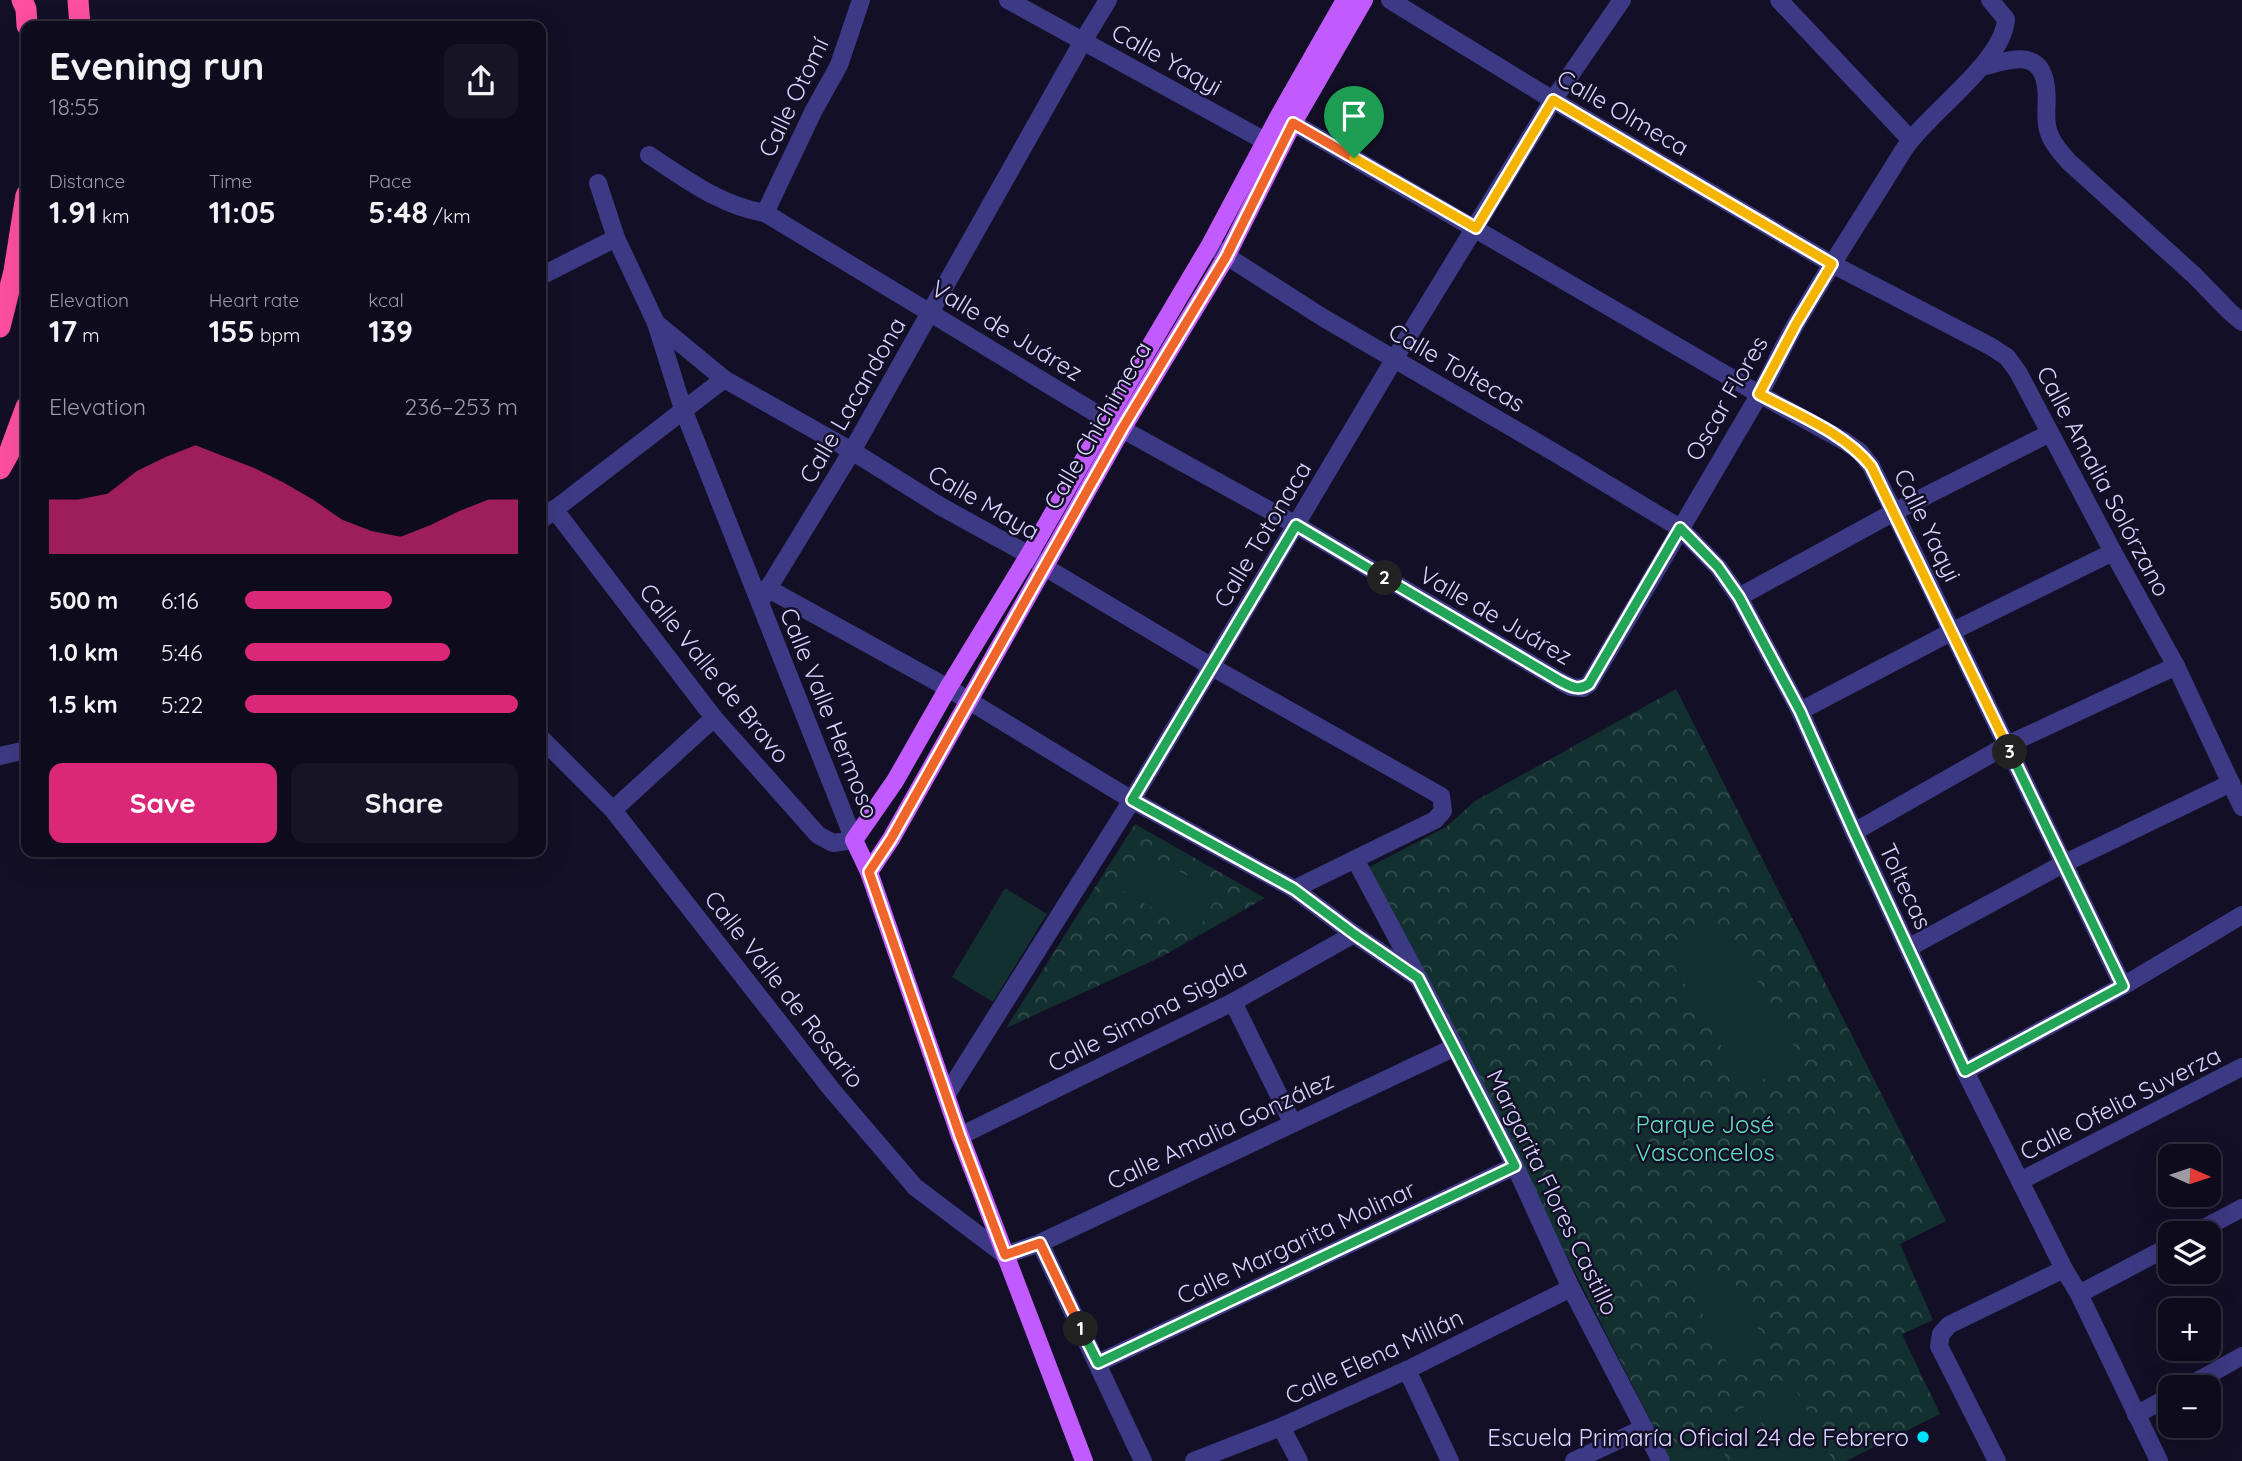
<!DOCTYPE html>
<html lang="en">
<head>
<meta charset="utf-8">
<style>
	:root { --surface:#0e0b1c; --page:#171425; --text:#f1f3f6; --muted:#9b9ba3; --line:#2e2b3b; --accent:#db2777 }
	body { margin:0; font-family:Quicksand,sans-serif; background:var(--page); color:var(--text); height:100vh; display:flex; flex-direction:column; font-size:26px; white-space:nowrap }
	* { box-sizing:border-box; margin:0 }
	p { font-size:23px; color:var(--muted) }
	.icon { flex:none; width:38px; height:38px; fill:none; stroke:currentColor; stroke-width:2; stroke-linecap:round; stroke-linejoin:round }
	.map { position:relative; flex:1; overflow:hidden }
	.panel { position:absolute; left:21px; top:21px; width:525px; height:836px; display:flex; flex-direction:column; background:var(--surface); border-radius:14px; box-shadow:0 7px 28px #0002,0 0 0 2px var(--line) }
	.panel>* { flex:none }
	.needle { width:46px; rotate:93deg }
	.buttons { position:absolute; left:2158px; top:1144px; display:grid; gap:14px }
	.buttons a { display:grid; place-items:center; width:63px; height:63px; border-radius:14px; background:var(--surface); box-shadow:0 7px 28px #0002,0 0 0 2px var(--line); font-size:35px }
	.pin { position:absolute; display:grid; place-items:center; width:60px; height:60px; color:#fff; margin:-72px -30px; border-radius:50% 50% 50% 0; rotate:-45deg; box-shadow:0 0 7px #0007 }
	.pin .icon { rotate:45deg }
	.km { position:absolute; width:35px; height:35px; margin:-18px; border-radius:50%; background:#222; color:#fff; font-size:19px; line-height:35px; text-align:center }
	.round { display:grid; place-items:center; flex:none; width:74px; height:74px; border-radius:14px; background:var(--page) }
	.summary { display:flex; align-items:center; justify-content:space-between; height:119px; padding:0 28px }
	h1 { font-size:38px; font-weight:700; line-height:52px }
	.stats { display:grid; grid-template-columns:repeat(3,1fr); gap:10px; height:119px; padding:7px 28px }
	.stats div { display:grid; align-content:center }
	.stats b { font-size:30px; font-weight:700 }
	.stats small { font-size:19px; font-weight:400 }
	.stats p { font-size:19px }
	.chart { height:196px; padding:14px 28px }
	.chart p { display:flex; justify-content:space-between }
	.chart svg { width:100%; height:126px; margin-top:7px; fill:var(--accent); opacity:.7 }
	.cta { display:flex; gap:14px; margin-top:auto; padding:14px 28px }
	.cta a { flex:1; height:80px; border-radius:14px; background:var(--accent); color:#fff; font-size:28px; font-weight:700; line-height:80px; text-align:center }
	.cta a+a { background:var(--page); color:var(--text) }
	ul { padding:0 28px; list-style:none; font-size:23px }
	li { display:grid; grid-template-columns:112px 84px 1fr; align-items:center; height:52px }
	li i { height:18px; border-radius:9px; background:var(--accent) }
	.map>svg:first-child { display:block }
	.forest { fill:url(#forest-crowns) }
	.pitch { fill:#12302f }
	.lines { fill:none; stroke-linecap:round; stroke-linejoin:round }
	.minor { stroke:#3d3a85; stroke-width:18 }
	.major { stroke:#c25bff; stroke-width:18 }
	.highway { stroke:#ff4fa3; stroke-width:21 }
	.split-1-casing { stroke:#fff; stroke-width:14 }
	.split-2-casing { stroke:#fff; stroke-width:14 }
	.split-3-casing { stroke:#fff; stroke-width:14 }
	.split-4-casing { stroke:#fff; stroke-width:14 }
	.split-1 { stroke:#f0652b; stroke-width:9 }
	.split-2 { stroke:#22a559; stroke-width:9 }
	.split-3 { stroke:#22a559; stroke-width:9 }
	.split-4 { stroke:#f5b400; stroke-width:9 }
	.poi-dot { fill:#00e5ff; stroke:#130f26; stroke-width:2.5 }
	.labels { text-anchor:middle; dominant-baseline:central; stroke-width:5; stroke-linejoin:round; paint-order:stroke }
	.street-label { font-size:24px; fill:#d9d4ff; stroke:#130f26 }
	.park-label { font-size:24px; fill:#5fe0c0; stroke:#130f26 }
	.poi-label { font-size:24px; fill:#d9d4ff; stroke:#130f26; text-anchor:end }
</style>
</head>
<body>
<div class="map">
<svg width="2242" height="1461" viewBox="0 0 2242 1461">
	<defs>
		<pattern id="forest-crowns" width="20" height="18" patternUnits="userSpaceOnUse" patternTransform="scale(1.75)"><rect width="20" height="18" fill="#12302f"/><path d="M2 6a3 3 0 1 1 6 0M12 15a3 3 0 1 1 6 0" fill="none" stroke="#344d4e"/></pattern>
	</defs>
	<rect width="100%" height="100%" fill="#130f26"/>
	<g class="forest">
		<polygon points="1676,689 1946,1221 1900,1244 1933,1320 1902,1334 1940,1414 1846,1461 1671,1461 1369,867 1446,827 1475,801"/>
		<polygon points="1135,824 1265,898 1161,957 1006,1028"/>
	</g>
	<g class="pitch">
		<polygon points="1141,850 1218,893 1197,933 1119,889"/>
		<polygon points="1005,888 1047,914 993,1002 952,977"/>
		<polygon points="1714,925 1727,928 1794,1046 1792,1060 1755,1085 1745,1086 1671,961 1674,950"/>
		<polygon points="1727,1268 1768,1348 1730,1368 1689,1288"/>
		<polygon points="1792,1382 1833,1461 1784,1461 1754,1402"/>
		<polygon points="1751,1404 1780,1461 1732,1461 1712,1424"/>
		<polygon points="1710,1425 1728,1461 1680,1461 1672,1445"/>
	</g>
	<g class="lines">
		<g class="minor">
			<polyline points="1008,0 1265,141"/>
			<polyline points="1390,0 1553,100 1832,264 1990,346 2007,357 2018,372 2113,552 2176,666 2242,807"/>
			<polyline points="1779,0 1910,139"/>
			<path d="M 1982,67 C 2010,60 2041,47 2046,87 C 2048,100 2045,113 2047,125 C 2049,140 2060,152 2069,162 L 2195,276 L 2229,311 L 2242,322"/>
			<polyline points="1293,123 1759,394 1846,442 1860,452 1871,466 1894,512 2123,986"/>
			<path d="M 649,155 C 686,179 721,206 765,213 L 1122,429 L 1296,525 L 1560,681 L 1571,687 L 1583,688 L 1589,684 C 1646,589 1702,492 1758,397 C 1772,372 1783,346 1797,322 C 1831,264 1868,208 1903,151 C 1926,114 2004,62 2006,19 L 1990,0"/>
			<polyline points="765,213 813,112 839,65 861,0"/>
			<polyline points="1214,248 1322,317 1557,454 1680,528 1718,567 1739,597 1800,711 1854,832 1965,1071 2064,1269 2079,1294 2159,1461"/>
			<polyline points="541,276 616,238"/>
			<polyline points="656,323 724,379 852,451 940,506 1029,555 1043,566 1212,667 1441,796 1443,811 1435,820 1294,889"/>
			<polyline points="554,509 714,718 818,835 833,843 854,840 683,409 656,323 616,238 598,183"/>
			<polyline points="541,520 724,379"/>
			<polyline points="767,588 948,688 1132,800 1294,889 1354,934 1418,978"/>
			<polyline points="763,597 852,451 1083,41 1108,0"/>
			<polyline points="1739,597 1894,512 2050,433"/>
			<polyline points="1800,711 1953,631 2113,552"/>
			<polyline points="541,738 613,810 832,1090 915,1187 1005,1255 1040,1243 1455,1047"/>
			<polyline points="0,756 26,750"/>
			<polyline points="613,810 714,718"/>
			<polyline points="1854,832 2007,745 2176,666"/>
			<polyline points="1355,859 1455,1047 1515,1166 1571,1288 1661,1461"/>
			<polyline points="1908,948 2063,864 2231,783"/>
			<polyline points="1233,1002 1292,1122"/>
			<polyline points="1965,1071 2123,986 2242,915"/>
			<polyline points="947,1094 1132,800 1395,358 1553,100 1622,0"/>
			<polyline points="960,1136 1233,1002 1354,934"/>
			<polyline points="2020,1181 2242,1067"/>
			<polyline points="2193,1234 2242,1208"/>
			<polyline points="1040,1243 1143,1461"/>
			<polyline points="2079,1294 2170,1246"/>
			<polyline points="1098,1363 1515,1166"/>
			<polyline points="1407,1370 1450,1461"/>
			<polyline points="2185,1388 2242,1356"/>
			<polyline points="2136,1415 2170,1396"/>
			<polyline points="1281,1427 1299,1461"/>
			<polyline points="1194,1461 1281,1427 1407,1370 1571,1288"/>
			<polyline points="1574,1461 1644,1428"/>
			<polyline points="1997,1461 1939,1346 1941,1334 1949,1325 2064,1269"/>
		</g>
		<g class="major">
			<polyline points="869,872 891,839 1122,429 1226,257 1293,123 1364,0"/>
			<polyline points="1084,1461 960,1136 869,872 854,840 895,781 948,688 1029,555 1107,419 1210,245 1280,114 1345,0"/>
		</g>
		<g class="highway">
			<polyline points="22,0 26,9 27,26"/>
			<polyline points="78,0 80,26"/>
			<polyline points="0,327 14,271 26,195"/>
			<polyline points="0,469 9,453 26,407"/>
		</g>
	</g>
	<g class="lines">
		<defs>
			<polyline id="split-1" points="1081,1329 1040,1243 1005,1255 960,1136 869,872 891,839 1122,429 1226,257 1293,123 1354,158"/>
			<polyline id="split-2" points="1081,1329 1098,1363 1515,1166 1418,978 1354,934 1294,889 1132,800 1296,525 1385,578"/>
			<path id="split-3" d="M 1385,578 L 1560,681 C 1571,687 1579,691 1589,684 L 1680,528 L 1718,567 L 1739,597 L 1800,711 L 1854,832 L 1965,1071 L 2123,986 L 2010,752"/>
			<path id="split-4" d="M 1354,158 L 1476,228 L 1553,100 L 1832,264 L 1796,324 L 1759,394 C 1796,414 1845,433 1871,466 L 2010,752"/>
		</defs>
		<use href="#split-1" class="split-1-casing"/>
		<use href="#split-2" class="split-2-casing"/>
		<use href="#split-3" class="split-3-casing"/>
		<use href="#split-4" class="split-4-casing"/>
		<use href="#split-1" class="split-1"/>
		<use href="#split-2" class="split-2"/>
		<use href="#split-3" class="split-3"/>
		<use href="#split-4" class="split-4"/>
	</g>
	<circle class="poi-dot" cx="1923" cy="1437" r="7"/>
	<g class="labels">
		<g class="street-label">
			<text transform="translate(1167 59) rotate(29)">Calle Yaqyi</text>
			<text transform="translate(793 97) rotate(-64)">Calle Otomí</text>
			<text transform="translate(1623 112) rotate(30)">Calle Olmeca</text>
			<text transform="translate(1007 330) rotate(31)">Valle de Juárez</text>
			<text transform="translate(1457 367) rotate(30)">Calle Toltecas</text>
			<text transform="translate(1726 398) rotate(-60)">Oscar Flores</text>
			<text transform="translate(852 400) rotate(-60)">Calle Lacandona</text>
			<text transform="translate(1097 425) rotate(-60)">Calle Chichimeca</text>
			<text transform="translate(2104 481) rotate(62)">Calle Amalia Solórzano</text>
			<text transform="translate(984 502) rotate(30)">Calle Maya</text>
			<text transform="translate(1928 525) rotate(64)">Calle Yaqyi</text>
			<text transform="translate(1262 534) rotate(-59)">Calle Totonaca</text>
			<text transform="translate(1496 615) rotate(30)">Valle de Juárez</text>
			<text transform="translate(715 673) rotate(51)">Calle Valle de Bravo</text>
			<text transform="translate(830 713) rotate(68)">Calle Valle Hermoso</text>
			<text transform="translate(1906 886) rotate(65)">Toltecas</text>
			<text transform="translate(785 989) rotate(52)">Calle Valle de Rosario</text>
			<text transform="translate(1147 1015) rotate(-27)">Calle Simona Sigala</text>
			<text transform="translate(2120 1103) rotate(-27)">Calle Ofelia Suverza</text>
			<text transform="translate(1220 1130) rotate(-25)">Calle Amalia González</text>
			<text transform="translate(1553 1192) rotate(64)">Margarita Flores Castillo</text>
			<text transform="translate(1296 1242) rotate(-25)">Calle Margarita Molinar</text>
			<text transform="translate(1374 1356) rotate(-25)">Calle Elena Millán</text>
		</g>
		<g class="park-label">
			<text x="1705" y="1124">Parque José<tspan x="1705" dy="28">Vasconcelos</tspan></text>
		</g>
		<g class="poi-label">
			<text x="1909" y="1437">Escuela Primaría Oficial 24 de Febrero</text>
		</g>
	</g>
</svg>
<div class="buttons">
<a><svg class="needle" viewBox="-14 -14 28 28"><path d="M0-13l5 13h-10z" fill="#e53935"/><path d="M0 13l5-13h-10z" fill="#9b9ba3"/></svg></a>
<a><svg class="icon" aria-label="layers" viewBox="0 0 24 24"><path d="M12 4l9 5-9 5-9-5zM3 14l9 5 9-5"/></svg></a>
<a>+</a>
<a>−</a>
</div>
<div class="pin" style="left:1354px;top:158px;background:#1e9e55"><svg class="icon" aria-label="arrive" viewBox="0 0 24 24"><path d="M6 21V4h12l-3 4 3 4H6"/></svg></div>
<b class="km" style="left:1081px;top:1329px">1</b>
<b class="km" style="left:1385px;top:578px">2</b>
<b class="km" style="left:2010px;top:752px">3</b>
<section class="panel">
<div class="summary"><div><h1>Evening run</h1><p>18:55</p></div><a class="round"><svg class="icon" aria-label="share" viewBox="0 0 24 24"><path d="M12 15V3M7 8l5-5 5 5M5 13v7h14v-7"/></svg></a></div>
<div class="stats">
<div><p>Distance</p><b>1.91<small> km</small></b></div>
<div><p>Time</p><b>11:05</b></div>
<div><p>Pace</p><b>5:48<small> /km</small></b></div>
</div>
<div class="stats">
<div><p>Elevation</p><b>17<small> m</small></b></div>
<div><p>Heart rate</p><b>155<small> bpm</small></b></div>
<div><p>kcal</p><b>139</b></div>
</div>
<div class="chart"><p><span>Elevation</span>236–253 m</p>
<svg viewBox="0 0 160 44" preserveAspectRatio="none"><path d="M0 44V25L10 25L20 23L30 15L40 10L50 6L60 10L70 14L80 19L90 25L100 32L110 36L120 38L130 34L140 29L150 25L160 25V44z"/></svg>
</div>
<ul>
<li><b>500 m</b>6:16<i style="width:54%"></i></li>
<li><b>1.0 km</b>5:46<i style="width:75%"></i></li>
<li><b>1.5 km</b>5:22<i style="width:100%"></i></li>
</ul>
<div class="cta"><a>Save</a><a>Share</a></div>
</section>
</div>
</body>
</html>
